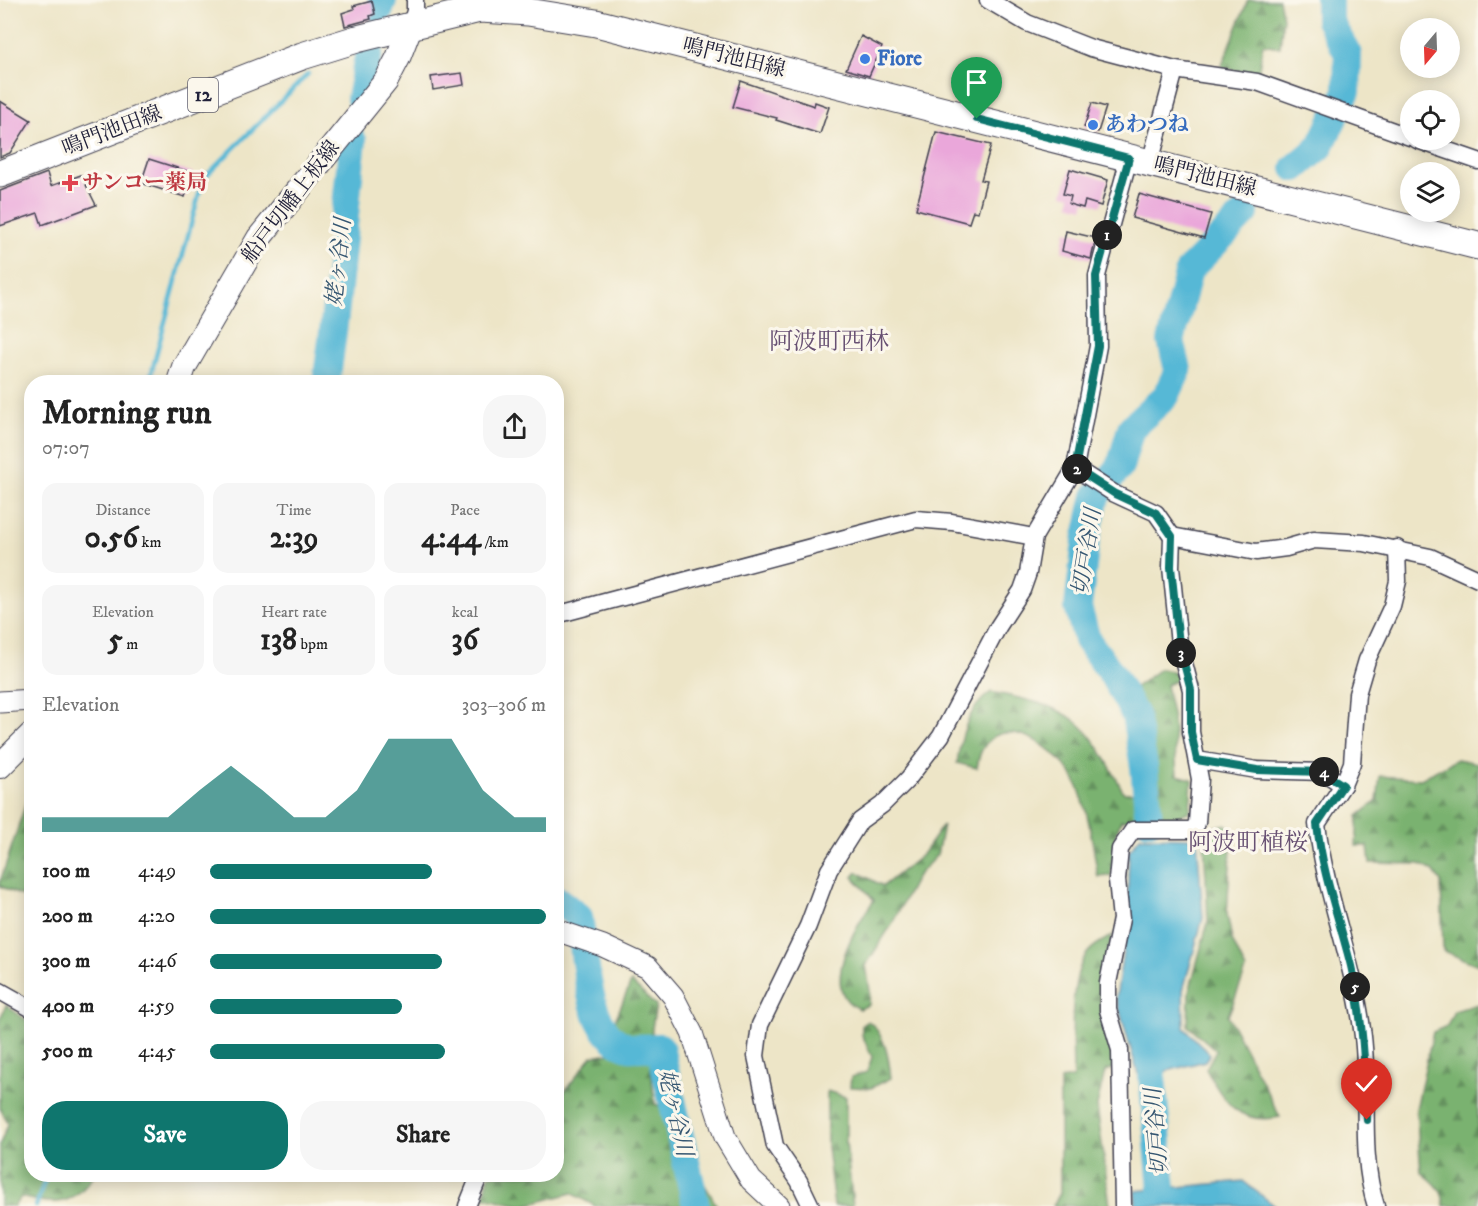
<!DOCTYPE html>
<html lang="en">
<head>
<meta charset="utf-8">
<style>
	:root { --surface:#fff; --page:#f6f6f6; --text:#222; --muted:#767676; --accent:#0f766e }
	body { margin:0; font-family:"IM FELL DW Pica","Noto Serif JP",serif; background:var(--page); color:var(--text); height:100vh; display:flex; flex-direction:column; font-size:22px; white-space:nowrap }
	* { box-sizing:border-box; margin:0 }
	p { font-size:20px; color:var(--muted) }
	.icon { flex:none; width:33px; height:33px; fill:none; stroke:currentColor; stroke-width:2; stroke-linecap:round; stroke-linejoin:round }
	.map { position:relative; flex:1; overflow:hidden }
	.side { position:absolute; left:24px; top:375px; width:540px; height:807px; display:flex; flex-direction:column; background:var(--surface); border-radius:24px; box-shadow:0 3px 15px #0003 }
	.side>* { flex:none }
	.needle { width:39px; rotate:199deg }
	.fabs { position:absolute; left:1400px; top:18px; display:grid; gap:12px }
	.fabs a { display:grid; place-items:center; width:60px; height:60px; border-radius:50%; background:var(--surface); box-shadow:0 3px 15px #0003; font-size:30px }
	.pin { position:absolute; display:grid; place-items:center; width:51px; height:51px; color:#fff; margin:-62px -26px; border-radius:50% 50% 50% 0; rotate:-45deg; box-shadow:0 0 6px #0007 }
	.pin .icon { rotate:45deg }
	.km { position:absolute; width:30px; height:30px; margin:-15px; border-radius:50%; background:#222; color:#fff; font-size:16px; line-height:30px; text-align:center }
	.round { display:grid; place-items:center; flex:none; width:63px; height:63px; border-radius:24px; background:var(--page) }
	.headline { display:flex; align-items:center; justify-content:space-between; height:102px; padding:0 18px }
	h1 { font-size:33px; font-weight:700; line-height:45px }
	.figures { display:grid; grid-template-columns:repeat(3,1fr); gap:9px; height:102px; padding:6px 18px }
	.figures div { display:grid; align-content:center; border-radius:15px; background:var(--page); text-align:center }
	.figures b { font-size:30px; font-weight:700 }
	.figures small { font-size:16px; font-weight:400 }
	.figures p { font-size:16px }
	.chart { height:168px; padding:12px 18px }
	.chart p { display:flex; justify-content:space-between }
	.chart svg { width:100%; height:108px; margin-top:6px; fill:var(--accent); opacity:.7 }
	.action { display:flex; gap:12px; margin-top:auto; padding:12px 18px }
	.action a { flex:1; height:69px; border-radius:24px; background:var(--accent); color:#fff; font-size:24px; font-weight:700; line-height:69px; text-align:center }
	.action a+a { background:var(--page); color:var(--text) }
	ul { padding:0 18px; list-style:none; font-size:20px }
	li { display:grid; grid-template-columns:96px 72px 1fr; align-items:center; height:45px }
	li i { height:15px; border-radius:8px; background:var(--accent) }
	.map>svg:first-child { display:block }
	.forest { fill:url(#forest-firs); stroke:#4e6a56; stroke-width:1.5 }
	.water { fill:#57b8d6; stroke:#3c6d88; stroke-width:1.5 }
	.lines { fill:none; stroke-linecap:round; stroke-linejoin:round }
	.stream { stroke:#57b8d6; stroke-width:4.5 }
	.river { stroke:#57b8d6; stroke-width:28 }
	.building { fill:#eaa7da }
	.minor-casing { stroke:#403f50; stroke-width:19 }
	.tertiary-casing { stroke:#403f50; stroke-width:23 }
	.secondary-casing { stroke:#403f50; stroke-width:26 }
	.primary-casing { stroke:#403f50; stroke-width:29 }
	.minor { stroke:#fff; stroke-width:16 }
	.tertiary { stroke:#fff; stroke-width:21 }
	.secondary { stroke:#fff; stroke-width:24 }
	.primary { stroke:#fff; stroke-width:27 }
	.route-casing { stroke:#fff; stroke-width:12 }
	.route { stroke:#0f766e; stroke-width:8 }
	.shop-dot { fill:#3f7fe0; stroke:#fbf7ec; stroke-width:2 }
	.health-dot { fill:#e0444e; stroke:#fbf7ec; stroke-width:2 }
	.labels { text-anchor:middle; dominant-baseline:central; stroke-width:6; stroke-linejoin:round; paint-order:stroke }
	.shield { fill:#fbf7ec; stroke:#636270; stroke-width:1.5 }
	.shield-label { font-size:20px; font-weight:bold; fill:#22223b }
	.street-label { font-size:21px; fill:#22223b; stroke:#fbf7ec }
	.shop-label { font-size:21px; font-weight:bold; fill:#366cbe; stroke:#fbf7ec; text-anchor:start }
	.health-label { font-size:21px; font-weight:bold; fill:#be3a42; stroke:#fbf7ec; text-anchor:start }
	.water-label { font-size:22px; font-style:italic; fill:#355671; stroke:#fbf7ec }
	.quarter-label { font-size:24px; fill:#685173; stroke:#fbf7ec }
</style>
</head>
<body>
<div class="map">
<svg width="1478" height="1206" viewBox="0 0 1478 1206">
	<defs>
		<pattern id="forest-firs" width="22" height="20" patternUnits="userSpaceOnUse" patternTransform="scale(1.5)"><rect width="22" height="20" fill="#7ab270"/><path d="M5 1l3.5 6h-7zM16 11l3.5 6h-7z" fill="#64905d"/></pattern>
	</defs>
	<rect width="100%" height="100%" fill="#fbf7ec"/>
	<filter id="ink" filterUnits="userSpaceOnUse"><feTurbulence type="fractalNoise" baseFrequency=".0167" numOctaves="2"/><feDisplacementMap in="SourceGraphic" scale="12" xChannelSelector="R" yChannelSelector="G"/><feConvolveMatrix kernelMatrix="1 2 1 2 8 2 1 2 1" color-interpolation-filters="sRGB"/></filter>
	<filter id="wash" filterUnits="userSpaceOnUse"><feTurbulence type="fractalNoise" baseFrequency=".008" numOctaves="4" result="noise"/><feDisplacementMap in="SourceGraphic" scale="24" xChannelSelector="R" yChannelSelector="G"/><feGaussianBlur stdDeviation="1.35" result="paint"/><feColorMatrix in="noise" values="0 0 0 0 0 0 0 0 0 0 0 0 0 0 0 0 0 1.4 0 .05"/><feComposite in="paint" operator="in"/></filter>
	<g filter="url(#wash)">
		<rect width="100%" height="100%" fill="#ede5c7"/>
		<g class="forest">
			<polygon points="1248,0 1279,0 1283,18 1280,47 1263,44 1258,74 1221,68"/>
			<path d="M 1160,669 L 1171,671 L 1180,679 L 1166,685 L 1173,719 L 1177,775 L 1192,779 L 1190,811 L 1177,817 L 1121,820 L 1116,834 L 1111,876 L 1098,877 C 1093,846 1089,811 1076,782 C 1063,754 1005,707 982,750 C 979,755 978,763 977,768 L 957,763 C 961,736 967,709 991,692 C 1019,698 1052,703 1074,720 C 1097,737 1111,770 1124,793 L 1152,792 L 1142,717 L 1130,691 Z"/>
			<polygon points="1457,759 1478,763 1478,965 1443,951 1441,882 1433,871 1420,864 1370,863 1368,846 1356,846 1358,816 1377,801 1380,776 1421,779"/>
			<polygon points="31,788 32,916 31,916 27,913 30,900 0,886 0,882"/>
			<path d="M 1226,824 L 1232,832 L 1227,914 L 1232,940 L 1246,970 L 1228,1016 L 1280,1117 C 1239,1126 1223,1101 1206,1069 L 1216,1050 L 1188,1026 L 1189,992 L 1208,922 L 1204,840 L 1211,828 Z"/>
			<path d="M 943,825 L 937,855 L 917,876 L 892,924 L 866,965 L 870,991 L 869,1005 L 859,1009 C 817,991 856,924 874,900 L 853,877 L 857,872 L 883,886 L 921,856 Z"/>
			<path d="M 1113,935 C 1104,960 1096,987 1102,1014 C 1107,1033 1113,1049 1113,1069 L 1105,1071 L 1097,1106 L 1110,1206 L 1053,1206 L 1060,1193 L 1060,1080 L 1073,1078 C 1073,1046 1068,986 1084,958 C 1090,947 1102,941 1113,935 Z"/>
			<path d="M 631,982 L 656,1006 C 648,1039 650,1070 655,1104 L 669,1109 L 697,1171 L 717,1206 L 595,1206 L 572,1193 L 523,1206 L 484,1197 L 489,1175 L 556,1174 L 557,1101 L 592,1056 L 610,1053 L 614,1023 Z"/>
			<path d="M 1478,1004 L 1478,1206 L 1444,1206 C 1444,1190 1434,1182 1421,1172 L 1416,1109 L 1433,1032 L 1447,1026 L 1454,1011 Z"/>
			<path d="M 6,1005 L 31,1024 L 32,1098 L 28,1111 L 31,1122 L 32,1174 L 94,1175 C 73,1206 57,1206 21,1197 L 14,1206 L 0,1206 L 0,1144 L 8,1124 L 0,1108 L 0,1019 Z"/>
			<path d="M 868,1021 C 885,1033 889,1058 891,1078 L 871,1088 L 850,1087 L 851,1077 L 867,1072 L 872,1057 L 862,1035 L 862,1025 Z"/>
			<polygon points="827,1091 846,1097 846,1142 853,1206 834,1206 827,1147"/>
		</g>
		<g class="water">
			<polygon points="1140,837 1197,838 1203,918 1183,990 1184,1028 1210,1054 1205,1061 1152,1075 1138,1074 1116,998 1127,925 1129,851"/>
			<polygon points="1243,1181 1275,1206 1136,1206 1135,1191"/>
		</g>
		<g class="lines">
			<g class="stream">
				<polyline points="361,59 367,57"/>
				<polyline points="149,382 203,179 308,74"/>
				<polyline points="36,1206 47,1174"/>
			</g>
			<g class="river">
				<polyline points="380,9 383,0"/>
				<polyline points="360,99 369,52"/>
				<polyline points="1295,168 1320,147 1347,91 1348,54 1329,20 1329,0"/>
				<path d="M 326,382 C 339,303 343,222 353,141"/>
				<polyline points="1149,821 1144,766 1135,715 1112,674 1087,640 1078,607 1086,541 1096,496 1120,467 1131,428 1166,396 1178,370 1171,341 1189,270 1245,213"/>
				<path d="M 556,899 L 579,917 C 586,953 585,1029 623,1045 C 633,1050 649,1047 660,1047 L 696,1206"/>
				<polyline points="1152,1075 1162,1189"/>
			</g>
		</g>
		<g id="blocks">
			<g class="building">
				<polygon points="372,1 375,14 370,16 371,19 345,26 342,13 354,9 353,6"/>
				<polygon points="861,36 882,47 869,76 846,69"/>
				<polygon points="462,73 464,85 433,90 431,77"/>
				<polygon points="741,81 814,106 815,102 829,107 820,134 776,120 777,118 733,107"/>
				<polygon points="0,101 31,120 10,153 0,157"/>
				<polygon points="1092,103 1106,107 1098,132 1084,127"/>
				<polygon points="936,132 991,145 981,180 986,181 978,212 973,211 969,223 916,209"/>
				<polygon points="149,159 193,173 185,197 141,183"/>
				<polygon points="1070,169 1108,180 1101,206 1085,201 1083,208 1069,204 1071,196 1063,194"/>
				<polygon points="47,173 51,186 81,175 96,205 42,225 38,213 0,226 0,191"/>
				<polygon points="1139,194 1211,214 1204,238 1132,218"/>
				<polygon points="1066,231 1096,238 1091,259 1062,251"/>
			</g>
		</g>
	</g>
	<g filter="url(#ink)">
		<use href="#blocks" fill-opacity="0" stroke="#403f50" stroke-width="1.5"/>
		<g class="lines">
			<defs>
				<g id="minor">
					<polyline points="988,0 1027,23 1091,48 1175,70 1257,82 1410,137"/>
					<polyline points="410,27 415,11 415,0"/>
					<polyline points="1417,140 1478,161"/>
					<polyline points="1150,163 1175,70"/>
					<polyline points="1075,468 1115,494 1156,513 1172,536 1171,567 1179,644 1191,690 1191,732 1200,779 1197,823 1193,830 1133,830 1120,849 1117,880 1121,919 1108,983 1108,1010 1120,1050 1123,1206"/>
					<polyline points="1172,536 1256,552 1286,548 1314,540 1364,543 1430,557 1478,579"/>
					<polyline points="556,615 916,519 952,522 1034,537"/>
					<polyline points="1197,760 1257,770 1323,772 1343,785"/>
					<polyline points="0,991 32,1009"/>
					<polyline points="467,1206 480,1174"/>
					<polyline points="811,1206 799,1181 775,1146 756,1056 760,1025 808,926 829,870 860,821 882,805 908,779 941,736 998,627 1022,590 1028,573 1034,537 1075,468 1098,346 1097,276 1129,158"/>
					<path d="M 1376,1206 C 1358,1150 1371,1087 1362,1029 C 1353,959 1325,894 1317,824 L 1343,785 L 1352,763 L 1357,694 L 1367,660 L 1392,606 L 1398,581 L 1397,548"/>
				</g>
				<g id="tertiary">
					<polyline points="0,702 32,700"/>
					<polyline points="556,930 603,946 648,967 673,996 692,1033 725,1137 751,1180 779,1206"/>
				</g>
				<g id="secondary">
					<polyline points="179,382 184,367 259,238 386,81 398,58 410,27"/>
					<polyline points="0,766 32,734"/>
				</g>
				<polyline id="primary" points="0,174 302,56 357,39 480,9 528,12 596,23 1478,246"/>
			</defs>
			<use href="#minor" class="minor-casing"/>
			<use href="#tertiary" class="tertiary-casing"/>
			<use href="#secondary" class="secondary-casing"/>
			<use href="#primary" class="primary-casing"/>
			<use href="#minor" class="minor"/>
			<use href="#tertiary" class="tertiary"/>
			<use href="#secondary" class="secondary"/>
			<use href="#primary" class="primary"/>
		</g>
	</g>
	<g class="lines" filter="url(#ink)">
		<defs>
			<path id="route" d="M 977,119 L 1129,158 L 1096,276 L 1098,346 L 1075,468 L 1115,494 L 1156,513 L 1172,536 L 1171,567 L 1179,644 L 1191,690 L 1191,732 L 1197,760 L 1257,770 L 1323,772 L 1343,785 L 1317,824 C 1322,873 1339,918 1351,966 C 1363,1017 1365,1068 1367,1120"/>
		</defs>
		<use href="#route" class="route-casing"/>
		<use href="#route" class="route"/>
	</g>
	<g class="shop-dot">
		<circle cx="865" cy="59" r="6"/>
		<circle cx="1093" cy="125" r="6"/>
	</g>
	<path class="health-dot" d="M67 174h6v6h6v6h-6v6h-6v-6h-6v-6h6z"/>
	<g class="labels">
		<rect class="shield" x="188" y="78" width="30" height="34" rx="4.5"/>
		<g class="shield-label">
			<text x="203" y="95">12</text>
		</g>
		<g class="street-label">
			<text transform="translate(734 58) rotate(14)">鳴門池田線</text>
			<text transform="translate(112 131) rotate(-21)">鳴門池田線</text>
			<text transform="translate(1205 177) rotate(14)">鳴門池田線</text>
			<text transform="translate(291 202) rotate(-53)">船戸切幡上板線</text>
		</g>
		<g class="shop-label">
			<text x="877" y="59">Fiore</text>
			<text x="1105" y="125">あわつね</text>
		</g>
		<g class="health-label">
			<text x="82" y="183">サンコー薬局</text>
		</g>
		<g class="water-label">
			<text transform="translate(339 262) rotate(-84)">姥ヶ谷川</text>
			<text transform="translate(1087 552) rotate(-81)">切戸谷川</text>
			<text transform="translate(675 1113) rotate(77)">姥ヶ谷川</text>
			<text transform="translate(1157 1132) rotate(-95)">切戸谷川</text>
		</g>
		<g class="quarter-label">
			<text x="829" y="342">阿波町西林</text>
			<text x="1248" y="843">阿波町植桜</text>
		</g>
	</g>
</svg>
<div class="fabs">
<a><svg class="needle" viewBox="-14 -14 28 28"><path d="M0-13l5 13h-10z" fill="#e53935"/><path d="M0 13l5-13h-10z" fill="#767676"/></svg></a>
<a><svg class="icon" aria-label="locate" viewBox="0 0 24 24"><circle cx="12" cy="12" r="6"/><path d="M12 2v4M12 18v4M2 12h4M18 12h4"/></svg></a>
<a><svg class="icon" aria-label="layers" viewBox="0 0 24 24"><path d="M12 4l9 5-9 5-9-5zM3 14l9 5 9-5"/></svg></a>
</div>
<div class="pin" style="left:977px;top:119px;background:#1e9e55"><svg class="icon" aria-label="arrive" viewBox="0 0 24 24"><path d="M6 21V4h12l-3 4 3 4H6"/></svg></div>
<div class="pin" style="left:1367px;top:1120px;background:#d93025"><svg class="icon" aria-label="check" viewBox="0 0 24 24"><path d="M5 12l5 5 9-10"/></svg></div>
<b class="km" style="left:1107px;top:235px">1</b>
<b class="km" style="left:1077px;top:469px">2</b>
<b class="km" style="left:1181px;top:653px">3</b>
<b class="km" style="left:1324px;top:772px">4</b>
<b class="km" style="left:1355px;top:987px">5</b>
<section class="side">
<div class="headline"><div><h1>Morning run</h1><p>07:07</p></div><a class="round"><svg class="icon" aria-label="share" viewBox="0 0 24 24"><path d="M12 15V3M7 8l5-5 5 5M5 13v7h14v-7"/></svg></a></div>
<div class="figures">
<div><p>Distance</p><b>0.56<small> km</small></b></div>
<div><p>Time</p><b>2:39</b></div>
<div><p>Pace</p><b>4:44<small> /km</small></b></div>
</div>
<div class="figures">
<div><p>Elevation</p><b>5<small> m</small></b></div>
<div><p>Heart rate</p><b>138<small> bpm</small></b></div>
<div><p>kcal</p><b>36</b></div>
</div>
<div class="chart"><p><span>Elevation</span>303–306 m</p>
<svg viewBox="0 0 160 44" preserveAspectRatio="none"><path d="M0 44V38L10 38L20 38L30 38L40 38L50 27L60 17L70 27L80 38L90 38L100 27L110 6L120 6L130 6L140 27L150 38L160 38V44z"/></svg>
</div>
<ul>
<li><b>100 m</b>4:49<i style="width:66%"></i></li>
<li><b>200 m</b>4:20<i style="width:100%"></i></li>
<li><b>300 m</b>4:46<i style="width:69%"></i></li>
<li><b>400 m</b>4:59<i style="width:57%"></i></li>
<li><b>500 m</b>4:45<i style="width:70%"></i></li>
</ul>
<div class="action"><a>Save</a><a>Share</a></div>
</section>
</div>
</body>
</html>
